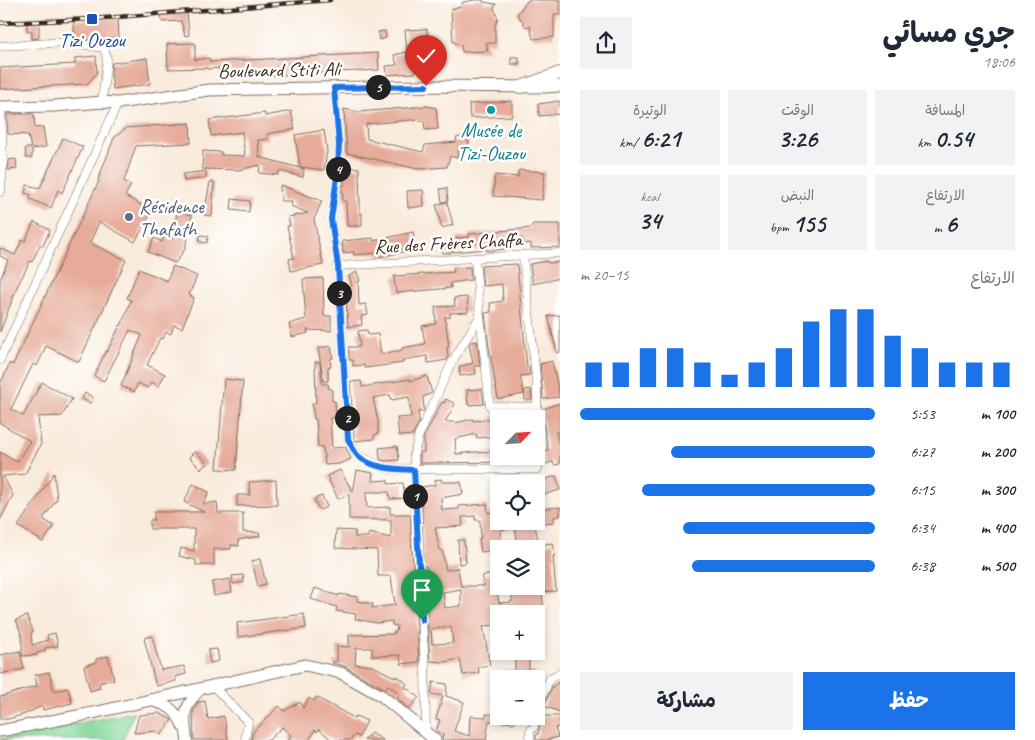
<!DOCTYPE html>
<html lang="ar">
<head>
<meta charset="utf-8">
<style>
	:root { --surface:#fff; --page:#f2f2f3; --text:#1f2937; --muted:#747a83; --accent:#1a73e8 }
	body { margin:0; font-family:Caveat,"Playpen Sans Arabic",sans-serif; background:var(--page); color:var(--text); direction:rtl; height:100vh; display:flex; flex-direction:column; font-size:19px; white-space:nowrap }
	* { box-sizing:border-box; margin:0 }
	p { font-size:16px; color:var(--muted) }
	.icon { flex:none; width:28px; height:28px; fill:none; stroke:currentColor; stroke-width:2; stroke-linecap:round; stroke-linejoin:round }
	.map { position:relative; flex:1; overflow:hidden; direction:ltr }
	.sheet { display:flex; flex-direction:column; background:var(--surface); width:475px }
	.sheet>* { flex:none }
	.needle { width:32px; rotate:65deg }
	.tools { position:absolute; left:490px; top:410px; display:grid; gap:10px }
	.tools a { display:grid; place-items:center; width:55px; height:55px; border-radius:0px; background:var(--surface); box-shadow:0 2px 8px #0003; font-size:25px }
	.pin { position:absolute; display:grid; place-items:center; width:42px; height:42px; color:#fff; margin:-51px -21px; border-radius:50% 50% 50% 0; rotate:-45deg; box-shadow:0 0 5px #0007 }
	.pin .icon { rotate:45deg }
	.km { position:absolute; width:25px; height:25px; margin:-12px; border-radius:50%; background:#222; color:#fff; font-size:14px; line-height:25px; text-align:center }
	.round { display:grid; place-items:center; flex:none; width:52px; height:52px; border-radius:0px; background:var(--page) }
	.overview { display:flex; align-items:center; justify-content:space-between; height:85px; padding:0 20px }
	h1 { font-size:28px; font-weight:700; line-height:38px }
	.stats { display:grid; grid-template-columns:repeat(3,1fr); gap:8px; height:85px; padding:5px 20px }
	.stats div { display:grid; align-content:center; border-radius:0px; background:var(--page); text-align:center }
	.stats b { font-size:25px; font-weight:700 }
	.stats small { font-size:14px; font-weight:400 }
	.stats p { font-size:14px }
	.chart { height:140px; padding:10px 20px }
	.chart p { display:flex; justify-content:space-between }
	.chart svg { width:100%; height:90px; margin-top:5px; stroke:var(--accent); stroke-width:6 }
	.button { display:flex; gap:10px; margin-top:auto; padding:10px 20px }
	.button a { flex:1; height:58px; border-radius:0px; background:var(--accent); color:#fff; font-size:20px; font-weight:700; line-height:58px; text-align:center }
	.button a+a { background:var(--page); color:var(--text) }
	ul { padding:0 20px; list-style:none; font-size:16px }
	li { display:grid; grid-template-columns:80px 60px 1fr; align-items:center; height:38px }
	li i { height:12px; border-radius:6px; background:var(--accent) }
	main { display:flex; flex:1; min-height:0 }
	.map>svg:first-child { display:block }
	.green { fill:#82d79a; stroke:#5e805c }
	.building { fill:#e6ab99; fill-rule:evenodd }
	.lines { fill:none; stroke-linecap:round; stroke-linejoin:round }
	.minor-casing { stroke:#7e6e60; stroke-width:9 }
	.tertiary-casing { stroke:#7e6e60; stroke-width:12 }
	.secondary-casing { stroke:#7e6e60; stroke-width:13 }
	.primary-casing { stroke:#7e6e60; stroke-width:14 }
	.minor { stroke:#fff; stroke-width:8 }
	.tertiary { stroke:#fff; stroke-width:10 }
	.secondary { stroke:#fff; stroke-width:11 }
	.primary { stroke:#fff; stroke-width:12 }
	.rail-casing { stroke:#3b2a1e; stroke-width:4.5 }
	.rail { stroke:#fff; stroke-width:2.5; stroke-dasharray:8; stroke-linecap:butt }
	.route-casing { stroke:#fff; stroke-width:10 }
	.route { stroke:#1a73e8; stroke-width:6 }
	.transit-dot { fill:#1a4fb4; stroke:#fff; stroke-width:2 }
	.culture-dot { fill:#0f9aa8; stroke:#fff; stroke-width:2 }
	.service-dot { fill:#5c6f8a; stroke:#fff; stroke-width:2 }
	.labels { text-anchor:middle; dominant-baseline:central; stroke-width:5; stroke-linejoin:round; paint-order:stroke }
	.transit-label { font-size:20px; fill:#164399; stroke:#fff }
	.street-label { font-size:20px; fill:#3b2a1e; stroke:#fff }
	.culture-label { font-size:20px; fill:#0d838f; stroke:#fff }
	.service-label { font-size:20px; fill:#4e5e75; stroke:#fff; text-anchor:start }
</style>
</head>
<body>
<main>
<section class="sheet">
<div class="overview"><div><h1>جري مسائي</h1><p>18:06</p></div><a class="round"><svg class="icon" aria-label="share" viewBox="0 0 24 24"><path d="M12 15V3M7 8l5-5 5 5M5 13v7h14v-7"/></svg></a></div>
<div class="stats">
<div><p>المسافة</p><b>0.54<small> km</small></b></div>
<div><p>الوقت</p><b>3:26</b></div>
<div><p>الوتيرة</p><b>6:21<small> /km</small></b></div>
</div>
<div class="stats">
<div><p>الارتفاع</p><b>6<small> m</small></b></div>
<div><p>النبض</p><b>155<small> bpm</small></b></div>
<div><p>kcal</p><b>34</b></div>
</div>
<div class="chart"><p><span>الارتفاع</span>15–20 m</p>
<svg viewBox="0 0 160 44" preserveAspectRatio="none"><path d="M5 44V32M15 44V32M25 44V25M35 44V25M45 44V32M55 44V38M65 44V32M75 44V25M85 44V12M95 44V6M105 44V6M115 44V19M125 44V25M135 44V32M145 44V32M155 44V32"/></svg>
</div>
<ul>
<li><b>100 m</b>5:53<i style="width:100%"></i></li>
<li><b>200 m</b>6:27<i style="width:69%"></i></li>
<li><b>300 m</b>6:15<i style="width:79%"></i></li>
<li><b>400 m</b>6:34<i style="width:65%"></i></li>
<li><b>500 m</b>6:38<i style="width:62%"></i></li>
</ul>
<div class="button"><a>حفظ</a><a>مشاركة</a></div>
</section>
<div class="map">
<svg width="560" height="740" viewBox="0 0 560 740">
	<rect width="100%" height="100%" fill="#fff"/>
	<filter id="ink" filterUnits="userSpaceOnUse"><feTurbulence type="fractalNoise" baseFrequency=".02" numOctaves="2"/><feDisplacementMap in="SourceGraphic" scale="10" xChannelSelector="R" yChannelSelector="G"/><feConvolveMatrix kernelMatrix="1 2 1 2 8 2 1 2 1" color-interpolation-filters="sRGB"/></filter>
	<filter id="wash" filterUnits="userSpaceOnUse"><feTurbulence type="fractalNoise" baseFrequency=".0096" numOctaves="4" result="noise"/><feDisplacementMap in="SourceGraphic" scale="20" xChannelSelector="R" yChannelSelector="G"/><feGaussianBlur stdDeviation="1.12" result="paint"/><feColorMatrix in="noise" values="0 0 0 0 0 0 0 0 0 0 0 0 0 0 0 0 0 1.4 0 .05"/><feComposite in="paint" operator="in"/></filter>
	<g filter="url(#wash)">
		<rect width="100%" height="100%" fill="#f9ebdb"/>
		<polygon class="green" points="134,712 123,740 0,740 0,739"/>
		<g id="blocks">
			<g class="building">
				<polygon points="475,0 483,0 483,2 496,4 494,8 498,18 495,26 495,43 486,43 488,51 462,52 461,45 453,42 451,9 461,7 463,2"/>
				<polygon points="528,0 560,0 560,14 554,14 554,37 533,39 530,26 526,27 517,14"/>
				<polygon points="187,12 189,35 185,36 181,21 162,22 161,14"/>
				<polygon points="118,18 119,38 89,40 74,37 74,20"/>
				<polygon points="39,22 39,38 32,39 32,31 27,31 27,23"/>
				<polygon points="427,29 428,52 414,53 415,73 387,75 386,66 397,65 394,55 407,52 405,30"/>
				<polygon points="385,31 386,38 379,40 378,32"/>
				<polygon points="195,43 195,60 209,58 210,62 378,53 379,70 220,78 219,68 207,69 207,68 168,69 167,44"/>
				<polygon points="96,56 97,73 87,84 0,89 0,68 75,64 75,58"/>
				<rect x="511" y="57" width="8" height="7"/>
				<polygon points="147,58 150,84 113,89 111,72 112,63"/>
				<polygon points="512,101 512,116 470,118 469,104"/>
				<polygon points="560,101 560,114 539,116 538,104"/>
				<polygon points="427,106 436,108 438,129 425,130 424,121 411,120 366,124 367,139 423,152 425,145 457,142 456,138 466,135 469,144 459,148 457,158 450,156 447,167 418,169 347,153 344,109 359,112"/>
				<polygon points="291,111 295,129 267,134 268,139 258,140 259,157 304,169 303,177 279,171 278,175 259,173 260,165 239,170 202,169 203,151 221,152 221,155 245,156 242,132 211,136 209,120 265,113 265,116"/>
				<polygon points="7,114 34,114 35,128 43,127 46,147 32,149 32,158 26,158 25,148 31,148 28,135 8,134"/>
				<polygon points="190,123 191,143 136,146 124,181 131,185 125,196 152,211 135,242 99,222 90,243 126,260 79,362 46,346 37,366 33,364 11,409 23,416 42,382 72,399 62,416 38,417 41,444 25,474 3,476 13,495 0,520 0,452 17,462 30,441 0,423 0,384 10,363 13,365 99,181 98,180 114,138 126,128"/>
				<polygon points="324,130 327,151 324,170 300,167 295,135"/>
				<polygon points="63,138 83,147 62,193 58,190 51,208 30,199 31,195 25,193 27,185 40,188"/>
				<polygon points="16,159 17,169 8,170 9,160"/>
				<polygon points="344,167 359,168 360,214 362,213 362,226 347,226 346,201 343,201 342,186 344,186"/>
				<polygon points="519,170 545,172 542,200 493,196 495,175 518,177"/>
				<polygon points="206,171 206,178 184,181 183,174"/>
				<polygon points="210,182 214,182 212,216 204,215"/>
				<polygon points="280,185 322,201 314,219 323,265 291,271 289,259 294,258 287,226 290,226 288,217 308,213 291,206 292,201 281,201"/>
				<polygon points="447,188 448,201 442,202 440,189"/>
				<polygon points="423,190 424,206 408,208 407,191"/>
				<polygon points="232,199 250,201 249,212 231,210"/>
				<polygon points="447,202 453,225 442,228 436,205"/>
				<polygon points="177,212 192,215 185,249 175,263 148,252 154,238 162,242 164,235 172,239"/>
				<polygon points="34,222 50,230 43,246 40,245 32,262 30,261 17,287 0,332 0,280 8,260 0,256 0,248 15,255 22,240 25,241"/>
				<polygon points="533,224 560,224 560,247 531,248 531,243 524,244 522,238 515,239 515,245 504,246 505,249 487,251 487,249 453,252 452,244 457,243 456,238 469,237 469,234 531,228"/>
				<polygon points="413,232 416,249 380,257 379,253 354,255 354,252 343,253 342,241 373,238 373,241"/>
				<polygon points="200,235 208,236 207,243 199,242"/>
				<polygon points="443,247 451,247 451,253 442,253"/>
				<polygon points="547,261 548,263 560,262 560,278 533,284 530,264"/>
				<polygon points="517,264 527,367 529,366 530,375 520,376 524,394 498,399 489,347 485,313 491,312 490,303 503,301 502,284 483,286 481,266"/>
				<polygon points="173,266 197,276 189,295 194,298 182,328 174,325 171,334 166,332 163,339 160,338 147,365 165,374 159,386 151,382 148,388 138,383 134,392 121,386 142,335 130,330 104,381 94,376 106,351 107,352 120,325 121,326 131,300 127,298 139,269 167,281"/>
				<polygon points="470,267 471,280 450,283 451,288 396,293 394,276 454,272 453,268"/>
				<polygon points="357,272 360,281 358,282 359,305 366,304 368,315 361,316 362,325 348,327 345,287 352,286 349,276"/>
				<polygon points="323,278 324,316 331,316 331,331 307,330 308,333 292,337 289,324 306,319 303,279"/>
				<polygon points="467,297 468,312 450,313 450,317 445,317 449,347 447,347 448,357 447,360 428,363 427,356 403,360 403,363 365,368 364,365 353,366 353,360 349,360 348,347 360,347 358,331 367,330 368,335 378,334 381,354 402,350 402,348 425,344 422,326 436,324 435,307 455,306 454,298"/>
				<polygon points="560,315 560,352 557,353 548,316"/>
				<polygon points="477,341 480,366 475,366 476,374 460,376 459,367 473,363 469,344 471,342"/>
				<polygon points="331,346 333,358 330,359 331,366 328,367 328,381 324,382 318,348"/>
				<polygon points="552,361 560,397 543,399 540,364"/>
				<polygon points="315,362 320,362 322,384 328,384 329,389 332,389 332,401 335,401 336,417 330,418 332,448 346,447 351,459 339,464 325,465 323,447 318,447 316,419 314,419 312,403 316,403"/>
				<polygon points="427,376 432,393 423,397 424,409 424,411 418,412 419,422 413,435 399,436 397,418 411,417 409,397 391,400 390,395 373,398 378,421 378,434 374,435 374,439 355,441 354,437 350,382 361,381 362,387 410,379 410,381"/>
				<polygon points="224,379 243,381 236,470 217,469"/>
				<polygon points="482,389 484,404 468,405 467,390"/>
				<polygon points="531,389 532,400 525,400 524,390"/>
				<polygon points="85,393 93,397 90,403 82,399"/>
				<polygon points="446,399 455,404 445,422 454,422 454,423 473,419 473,421 492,419 492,416 499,415 499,436 477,438 476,434 455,439 456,454 474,452 479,452 479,453 497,450 499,456 513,456 514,462 420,463 420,452 424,452 424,437 442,402 444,403"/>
				<polygon points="560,403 560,432 556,432 560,449 560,464 554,465 553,462 544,464 543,451 548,450 543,422 543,409"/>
				<polygon points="397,446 399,460 385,461 380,459 379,448"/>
				<polygon points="195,451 207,463 201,469 189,457"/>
				<polygon points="340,470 353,492 357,470 373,473 372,481 388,480 388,484 403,483 405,498 390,499 389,492 366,492 367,508 390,507 390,514 410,514 419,662 401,664 400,655 372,656 372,648 356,648 355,664 373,666 396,678 398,676 407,684 405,687 419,697 409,709 397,698 400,694 388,685 385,689 344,666 332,663 333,661 337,662 337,646 349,647 349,635 394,634 393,632 396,632 397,626 392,625 392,621 377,623 355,619 356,614 336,611 337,607 311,599 315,588 339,596 339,594 358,597 357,601 373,604 372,608 395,605 391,576 378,576 377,550 335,548 336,530 355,531 355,537 368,537 369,533 391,538 391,520 349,519 349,494 338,499 327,476"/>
				<polygon points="54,473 57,499 43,519 54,526 43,542 18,526"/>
				<polygon points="556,476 560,490 542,495 541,492 536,494 536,482"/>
				<polygon points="516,477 517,484 495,484 495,479"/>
				<path d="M 441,479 L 442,482 L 461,482 L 463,494 L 441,498 L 442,510 L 459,509 L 459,506 L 487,504 L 488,513 L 494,512 L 495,521 L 534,521 L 539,545 L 553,543 L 555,556 L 553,556 L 556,591 L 542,592 L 544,611 L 539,612 L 539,614 L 499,614 L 499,625 L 483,626 L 490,665 L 478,667 L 479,673 L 463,675 L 460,659 L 443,662 L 430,661 L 425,583 L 429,582 L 426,566 L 424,567 L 421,487 L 435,485 L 435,480 ZM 475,516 L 475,520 L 480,520 L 481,538 L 479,538 L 481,552 L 503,549 L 500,530 L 515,528 L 519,549 L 536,549 L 538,566 L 536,567 L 536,586 L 513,586 L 514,597 L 512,597 L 512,602 L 499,603 L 494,574 L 482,576 L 484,586 L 461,586 L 458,568 L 446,570 L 442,550 L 440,551 L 435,528 L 463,526 L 462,517 ZM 461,589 L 461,606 L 445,608 L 443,592 ZM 451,627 L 453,643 L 432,644 L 431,629 Z"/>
				<polygon points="276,480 277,505 237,506 237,495 250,495 249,482"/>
				<polygon points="193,484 209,492 203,504 217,502 218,513 243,513 243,532 259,533 260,536 238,540 239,546 231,545 231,549 214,549 214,565 196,565 196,560 179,556 181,548 194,551 194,529 150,529 150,520 154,520 154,512 204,512 184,502"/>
				<polygon points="322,496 327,507 319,510 314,499"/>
				<polygon points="560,507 560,516 554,517 554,522 536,524 536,509"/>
				<polygon points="458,540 464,540 466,563 459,564"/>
				<polygon points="260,559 266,584 258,586 252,561"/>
				<polygon points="243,575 244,582 233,584 232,576"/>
				<polygon points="230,579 232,592 214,596 212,582"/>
				<polygon points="304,614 306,628 238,637 237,623"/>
				<polygon points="27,616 33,632 31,633 32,645 48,640 47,635 55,633 58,646 45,648 45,651 37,653 37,655 22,656 22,636 16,620"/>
				<polygon points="152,636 161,670 184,666 186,674 175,677 176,681 156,686 144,638"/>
				<polygon points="217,649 219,661 210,663 208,650"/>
				<polygon points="20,651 24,669 0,674 0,655"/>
				<polygon points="515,651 529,651 529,672 536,672 535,679 504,679 504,671 515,671"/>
				<polygon points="108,656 114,679 99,683 100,688 90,691 84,666 96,662 96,659"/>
				<polygon points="49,672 54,691 68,688 72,703 43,710 42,706 25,714 8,719 0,719 0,697 37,686 35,675"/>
				<polygon points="560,681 560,712 544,706 552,687"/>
				<polygon points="433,682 447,684 446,696 464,702 454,731 469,736 470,716 486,717 486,714 515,716 515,723 489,721 486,740 442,740 443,735 436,731 440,720 436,719 443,696 431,694"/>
				<polygon points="316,697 354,718 356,716 367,721 359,737 355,735 350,740 332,740 319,729 317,732 315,730 309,740 288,740 291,735 282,727 269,740 251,740 253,732 279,706 284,711 300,702 303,708 309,698 314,701"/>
				<polygon points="205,701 208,719 224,716 228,740 194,740 193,713 198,702"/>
				<polygon points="159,713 172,720 161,735 156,731 134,733 139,715"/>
				<polygon points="545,716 560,716 560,726 555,728 558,737 547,740 536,740 536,735 538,734 542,717"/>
				<polygon points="371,733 383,740 364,740"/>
			</g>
		</g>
	</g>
	<g filter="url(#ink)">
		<use href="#blocks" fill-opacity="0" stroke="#7e6e60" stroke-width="1"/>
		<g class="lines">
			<defs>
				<g id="minor">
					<polyline points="0,46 69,42 104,48 107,59 102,102"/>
					<polyline points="334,88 339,144 338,170 331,219 338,266 348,439 357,455 388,469 538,469 537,387 523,255"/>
					<polyline points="0,192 1,191 3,162 1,107"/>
					<polyline points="338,266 560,253"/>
					<polyline points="480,316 490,406 537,407"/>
					<polyline points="0,360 118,103"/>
					<polyline points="213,686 248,722 245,740"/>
					<polyline points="426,733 425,664 416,535 414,453 419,435 452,362 480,316 475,258"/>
					<polyline points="530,740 530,731 534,727 539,704 550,678 560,673"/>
				</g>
				<g id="tertiary">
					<path d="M 149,700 C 168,706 175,707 183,727"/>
					<path d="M 187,740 C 184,714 182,707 202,688"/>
				</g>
				<g id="secondary">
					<polyline points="0,107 55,106 102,102 118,103 209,90 426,86 544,87 560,86"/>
					<polyline points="0,731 93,713 305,665 341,673 382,696 435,740"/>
				</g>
				<polyline id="primary" points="521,87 560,73"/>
			</defs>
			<use href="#minor" class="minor-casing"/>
			<use href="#tertiary" class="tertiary-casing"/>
			<use href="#secondary" class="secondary-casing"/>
			<use href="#primary" class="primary-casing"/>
			<use href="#minor" class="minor"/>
			<use href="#tertiary" class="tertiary"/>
			<use href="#secondary" class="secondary"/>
			<use href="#primary" class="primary"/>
			<defs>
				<polyline id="rail" points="0,23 92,19 330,0"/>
			</defs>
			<use href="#rail" class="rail-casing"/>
			<use href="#rail" class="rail"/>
		</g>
	</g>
	<g class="lines" filter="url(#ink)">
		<defs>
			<path id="route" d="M 422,620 L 414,470 C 395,469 373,469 358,456 C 354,452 351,444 348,439 L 338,266 L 331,219 L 338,170 L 339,144 L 334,88 L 426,86"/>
		</defs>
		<use href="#route" class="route-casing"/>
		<use href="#route" class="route"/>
	</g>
	<rect class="transit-dot" x="86" y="13" width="12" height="12" rx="2.5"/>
	<circle class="culture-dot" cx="491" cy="110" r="5"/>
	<circle class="service-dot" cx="129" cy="217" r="5"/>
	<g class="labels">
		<g class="transit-label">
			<text x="92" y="40">Tizi Ouzou</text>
		</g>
		<g class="street-label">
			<text transform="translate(279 70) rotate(-1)">Boulevard Stiti Ali</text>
			<text transform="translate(448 243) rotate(-3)">Rue des Frères Chaffa</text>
		</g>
		<g class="culture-label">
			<text x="491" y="130">Musée de<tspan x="491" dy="23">Tizi-Ouzou</tspan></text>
		</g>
		<g class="service-label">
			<text x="139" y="206">Résidence<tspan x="139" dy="23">Thafath</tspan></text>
		</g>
	</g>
</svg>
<div class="tools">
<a><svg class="needle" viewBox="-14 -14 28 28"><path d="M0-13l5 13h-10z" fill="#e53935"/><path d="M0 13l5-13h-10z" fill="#747a83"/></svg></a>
<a><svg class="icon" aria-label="locate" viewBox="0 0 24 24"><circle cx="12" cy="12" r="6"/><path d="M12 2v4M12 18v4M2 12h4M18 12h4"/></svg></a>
<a><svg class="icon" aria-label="layers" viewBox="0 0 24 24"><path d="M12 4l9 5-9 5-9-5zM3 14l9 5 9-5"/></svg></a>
<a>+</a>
<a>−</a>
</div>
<div class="pin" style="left:422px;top:620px;background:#1e9e55"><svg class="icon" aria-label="arrive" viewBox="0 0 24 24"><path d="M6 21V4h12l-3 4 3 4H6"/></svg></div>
<div class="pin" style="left:426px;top:86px;background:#d93025"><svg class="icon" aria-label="check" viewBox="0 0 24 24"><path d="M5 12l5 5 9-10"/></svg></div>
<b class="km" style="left:415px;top:496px">1</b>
<b class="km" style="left:347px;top:418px">2</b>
<b class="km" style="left:339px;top:293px">3</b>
<b class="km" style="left:338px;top:169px">4</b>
<b class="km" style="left:378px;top:87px">5</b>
</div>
</main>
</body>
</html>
